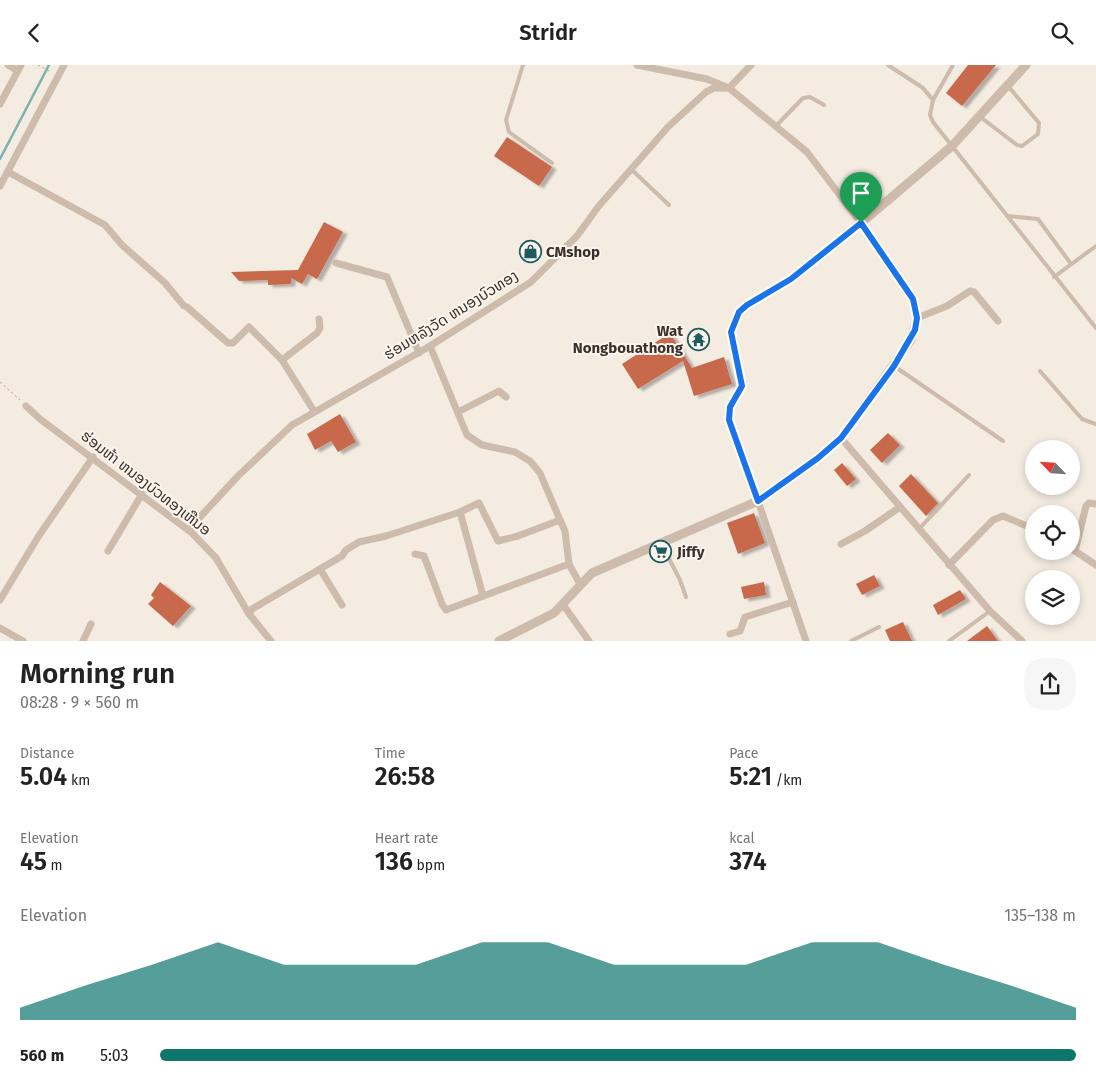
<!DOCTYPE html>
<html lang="en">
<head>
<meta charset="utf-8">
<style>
	:root { --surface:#fff; --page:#f6f6f6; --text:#222; --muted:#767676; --accent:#0f766e }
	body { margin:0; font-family:"Fira Sans","Noto Sans Lao",sans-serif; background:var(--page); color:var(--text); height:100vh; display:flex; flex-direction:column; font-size:19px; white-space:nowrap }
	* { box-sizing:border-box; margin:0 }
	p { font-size:16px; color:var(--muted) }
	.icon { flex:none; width:28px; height:28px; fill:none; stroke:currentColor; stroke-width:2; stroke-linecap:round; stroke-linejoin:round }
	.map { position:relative; height:576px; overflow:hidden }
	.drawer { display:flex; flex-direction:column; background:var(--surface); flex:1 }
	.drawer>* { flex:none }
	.needle { width:32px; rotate:295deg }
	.tools { position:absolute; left:1025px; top:375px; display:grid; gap:10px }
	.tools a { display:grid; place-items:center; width:55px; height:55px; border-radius:50%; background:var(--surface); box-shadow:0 2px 8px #0003; font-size:25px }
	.pin { position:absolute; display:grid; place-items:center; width:42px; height:42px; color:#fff; margin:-51px -21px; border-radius:50% 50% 50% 0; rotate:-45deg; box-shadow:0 0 5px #0007 }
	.pin .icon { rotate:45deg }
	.round { display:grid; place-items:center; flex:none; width:52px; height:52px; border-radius:20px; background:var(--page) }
	.overview { display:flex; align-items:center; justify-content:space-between; height:85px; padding:0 20px }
	h1 { font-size:28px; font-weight:600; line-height:38px }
	.figures { display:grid; grid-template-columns:repeat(3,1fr); gap:8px; height:85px; padding:5px 20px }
	.figures div { display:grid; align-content:center }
	.figures b { font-size:25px; font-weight:600 }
	.figures small { font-size:14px; font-weight:400 }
	.figures p { font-size:14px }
	.chart { height:140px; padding:10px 20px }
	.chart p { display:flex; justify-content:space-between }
	.chart svg { width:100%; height:90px; margin-top:5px; fill:var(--accent); opacity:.7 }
	ul { padding:0 20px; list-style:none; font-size:16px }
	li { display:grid; grid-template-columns:80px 60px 1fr; align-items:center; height:38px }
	li i { height:12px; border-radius:6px; background:var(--accent) }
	header { display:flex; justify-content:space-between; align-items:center; height:65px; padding:0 20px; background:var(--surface); font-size:22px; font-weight:600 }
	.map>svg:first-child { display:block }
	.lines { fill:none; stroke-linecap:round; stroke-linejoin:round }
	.stream { stroke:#7fb0b2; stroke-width:2.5 }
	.building { fill:#c8694b; filter:url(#shadow) }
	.path { stroke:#b9a596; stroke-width:1; stroke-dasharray:2.5 2.5; stroke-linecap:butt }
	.service { stroke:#cdbbac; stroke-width:4 }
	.minor { stroke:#cdbbac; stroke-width:7 }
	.tertiary { stroke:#cdbbac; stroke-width:9 }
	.route-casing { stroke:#fff; stroke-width:10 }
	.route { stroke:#1a73e8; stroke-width:6 }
	.labels { text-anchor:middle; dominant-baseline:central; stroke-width:4; stroke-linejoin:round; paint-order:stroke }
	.poi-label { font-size:15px; font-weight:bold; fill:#3b302b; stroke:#fbf5ee; text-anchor:start }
	.street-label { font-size:15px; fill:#3b302b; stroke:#fbf5ee }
</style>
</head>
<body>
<header><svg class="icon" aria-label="back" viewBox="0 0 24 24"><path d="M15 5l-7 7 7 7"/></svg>Stridr<svg class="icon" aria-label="search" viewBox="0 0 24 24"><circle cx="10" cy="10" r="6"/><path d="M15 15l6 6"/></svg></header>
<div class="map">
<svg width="1096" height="576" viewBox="0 0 1096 576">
	<defs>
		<filter id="shadow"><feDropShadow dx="4.5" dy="2.5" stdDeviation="1" flood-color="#0004"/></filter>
	</defs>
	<rect width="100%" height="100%" fill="#f4ebe1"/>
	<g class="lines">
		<polyline class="stream" points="0,94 49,0"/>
	</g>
	<g class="building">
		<polygon points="968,0 996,0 962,41 946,28"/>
		<polygon points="507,72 552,102 539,121 494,91"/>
		<polygon points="324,157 343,167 317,214 308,209 302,219 291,213 291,219 268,220 268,215 239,216 231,207 298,205"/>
		<polygon points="670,268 692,303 724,292 732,319 694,331 683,296 638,324 622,299"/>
		<polygon points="340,349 356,377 338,387 331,376 315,385 307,369"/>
		<polygon points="888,368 900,380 882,398 870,385"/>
		<polygon points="842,398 856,414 847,421 834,405"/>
		<polygon points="911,409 938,438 926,451 899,421"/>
		<polygon points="754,448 765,478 738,489 727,458"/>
		<polygon points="874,510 880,521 862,530 856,519"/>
		<polygon points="160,517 191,541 173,561 148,539 154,533 151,530"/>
		<polygon points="764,517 766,530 744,534 741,522"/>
		<polygon points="960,525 966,534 938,550 933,540"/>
		<polygon points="903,557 912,576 890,576 885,565"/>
		<polygon points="987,561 998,576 967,576"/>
	</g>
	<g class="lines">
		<g class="path">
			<polyline points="38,0 51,7"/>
			<polyline points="0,317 20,335"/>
		</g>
		<g class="service">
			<polyline points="523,0 506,55 509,67 552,98"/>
			<polyline points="888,0 923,23 933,35 930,50 933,57 1096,263"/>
			<polyline points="933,35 953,0"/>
			<polyline points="979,51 1017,80 1022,81 1038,69 1039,58 1008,21"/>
			<polyline points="776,61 803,33 810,32 824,40"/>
			<polyline points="631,104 669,140"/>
			<polyline points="1007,151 1038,154 1071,199"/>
			<polyline points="1054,212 1096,181"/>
			<polyline points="894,301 1003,376"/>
			<polyline points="1040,306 1082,354 1096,359"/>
			<polyline points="758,436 729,355 730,342 742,321 731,267 739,247 791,214 861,158"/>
			<polyline points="919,464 969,410"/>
			<polyline points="661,478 680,515 686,532"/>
			<polyline points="851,576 879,562"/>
			<polyline points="949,576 990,546"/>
		</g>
		<g class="minor">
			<polyline points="8,0 18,6"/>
			<polyline points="637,0 707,14 729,23 807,87 861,158"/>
			<polyline points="0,39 21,0"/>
			<polyline points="8,107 105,160 122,180 165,218 184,241 187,242 228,278 233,278 249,262 282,295 314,346"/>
			<polyline points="0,121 64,0"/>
			<polyline points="336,198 387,212 419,288"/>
			<polyline points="917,253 947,241 970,226 974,227 998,256"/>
			<polyline points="430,281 467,370 482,380 515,387 530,396 540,408 560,455"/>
			<polyline points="282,295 317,268 320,263 319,254"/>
			<polyline points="26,341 40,354 192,468 216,493 249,549 271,576"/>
			<polyline points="458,347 499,326 506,332"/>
			<polyline points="841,373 990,546 1022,576"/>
			<polyline points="758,436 806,576"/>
			<polyline points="460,447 479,438 498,476 518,471 560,455 565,466 569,499 580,519"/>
			<polyline points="188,465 238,411 292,360 430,281 531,217 577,171 598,142 668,62 706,27 714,23 729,23 751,0"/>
			<polyline points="841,479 865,466 900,442"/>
			<polyline points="1072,484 1096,500"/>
			<polyline points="108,486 142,429"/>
			<polyline points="1075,486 1086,441 1089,438 1096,439"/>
			<polyline points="415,489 424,491 442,539 446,545 569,499"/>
			<polyline points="949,500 993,455 1003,451 1034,464"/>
			<polyline points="320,504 342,540"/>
			<polyline points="0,535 38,472 93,392"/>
			<polyline points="564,541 589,576"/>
			<polyline points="249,549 252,544 342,491 346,485 359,477 386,471 460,447 483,531"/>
			<polyline points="0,563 23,576"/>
			<polyline points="730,569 740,566 745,552 793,537"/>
			<polyline points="83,576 91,559"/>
		</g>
		<polyline class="tertiary" points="499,576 554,548 592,508 758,436 818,393 841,373 911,275 917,253 913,234 861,158 952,81 1026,0"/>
	</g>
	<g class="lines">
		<defs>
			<polygon id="route" points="861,158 913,234 917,253 915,265 894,301 841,373 818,393 758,436 729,355 730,342 742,321 731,267 739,247 747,240 791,214"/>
		</defs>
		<use href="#route" class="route-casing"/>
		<use href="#route" class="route"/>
	</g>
	<defs>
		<symbol id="shop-ring" viewBox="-11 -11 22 22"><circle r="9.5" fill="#fbf5ee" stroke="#1f5a5e" stroke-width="1.5"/><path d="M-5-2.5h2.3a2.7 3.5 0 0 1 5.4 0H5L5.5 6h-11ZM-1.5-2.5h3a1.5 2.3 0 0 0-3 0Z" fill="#1f5a5e"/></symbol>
		<symbol id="temple-ring" viewBox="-11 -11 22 22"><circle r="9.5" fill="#fbf5ee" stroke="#1f5a5e" stroke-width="1.5"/><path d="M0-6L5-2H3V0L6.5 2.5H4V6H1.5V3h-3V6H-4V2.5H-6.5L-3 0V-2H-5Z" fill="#1f5a5e"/></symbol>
		<symbol id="supermarket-ring" viewBox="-11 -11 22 22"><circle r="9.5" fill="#fbf5ee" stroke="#1f5a5e" stroke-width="1.5"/><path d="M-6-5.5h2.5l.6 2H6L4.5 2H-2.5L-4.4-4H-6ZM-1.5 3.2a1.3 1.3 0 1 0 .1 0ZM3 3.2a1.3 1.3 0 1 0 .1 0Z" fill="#1f5a5e"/></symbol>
	</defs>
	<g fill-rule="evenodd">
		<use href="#shop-ring" x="518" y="174" width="25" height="25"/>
		<use href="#temple-ring" x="686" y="262" width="25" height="25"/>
		<use href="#supermarket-ring" x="648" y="474" width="25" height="25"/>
	</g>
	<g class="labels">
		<g class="poi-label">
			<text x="546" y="187">CMshop</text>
			<text x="683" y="266" text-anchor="end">Wat<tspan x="683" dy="17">Nongbouathong</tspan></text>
			<text x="677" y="487">Jiffy</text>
		</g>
		<g class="street-label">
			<text transform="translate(451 250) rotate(-32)">ຮ່ອມຫລັງວັດ ຫນອງບົວທອງ</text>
			<text transform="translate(146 418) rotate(38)">ຮ່ອມຫ້າ ຫນອງບົວທອງເຫືນອ</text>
		</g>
	</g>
</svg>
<div class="tools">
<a><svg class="needle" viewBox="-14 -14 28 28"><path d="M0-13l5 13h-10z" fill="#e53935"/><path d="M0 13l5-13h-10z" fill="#767676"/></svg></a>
<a><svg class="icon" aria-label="locate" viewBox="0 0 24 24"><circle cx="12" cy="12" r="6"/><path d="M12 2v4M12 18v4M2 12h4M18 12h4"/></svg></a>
<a><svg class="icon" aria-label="layers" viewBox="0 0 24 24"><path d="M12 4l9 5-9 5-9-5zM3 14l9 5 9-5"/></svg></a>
</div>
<div class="pin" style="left:861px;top:158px;background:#1e9e55"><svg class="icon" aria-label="arrive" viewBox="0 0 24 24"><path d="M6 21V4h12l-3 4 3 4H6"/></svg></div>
</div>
<section class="drawer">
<div class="overview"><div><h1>Morning run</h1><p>08:28 · 9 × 560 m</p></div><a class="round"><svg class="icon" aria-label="share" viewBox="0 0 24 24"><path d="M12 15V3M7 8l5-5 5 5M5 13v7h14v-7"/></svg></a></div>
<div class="figures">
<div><p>Distance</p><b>5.04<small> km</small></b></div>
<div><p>Time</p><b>26:58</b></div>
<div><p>Pace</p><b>5:21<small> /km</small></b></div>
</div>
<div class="figures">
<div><p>Elevation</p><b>45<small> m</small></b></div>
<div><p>Heart rate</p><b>136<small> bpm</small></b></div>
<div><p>kcal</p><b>374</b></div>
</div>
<div class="chart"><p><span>Elevation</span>135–138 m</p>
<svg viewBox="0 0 160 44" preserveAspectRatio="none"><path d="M0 44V38L10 27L20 17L30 6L40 17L50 17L60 17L70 6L80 6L90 17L100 17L110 17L120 6L130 6L140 17L150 27L160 38V44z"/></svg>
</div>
<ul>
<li><b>560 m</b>5:03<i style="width:100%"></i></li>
</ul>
</section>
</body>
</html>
